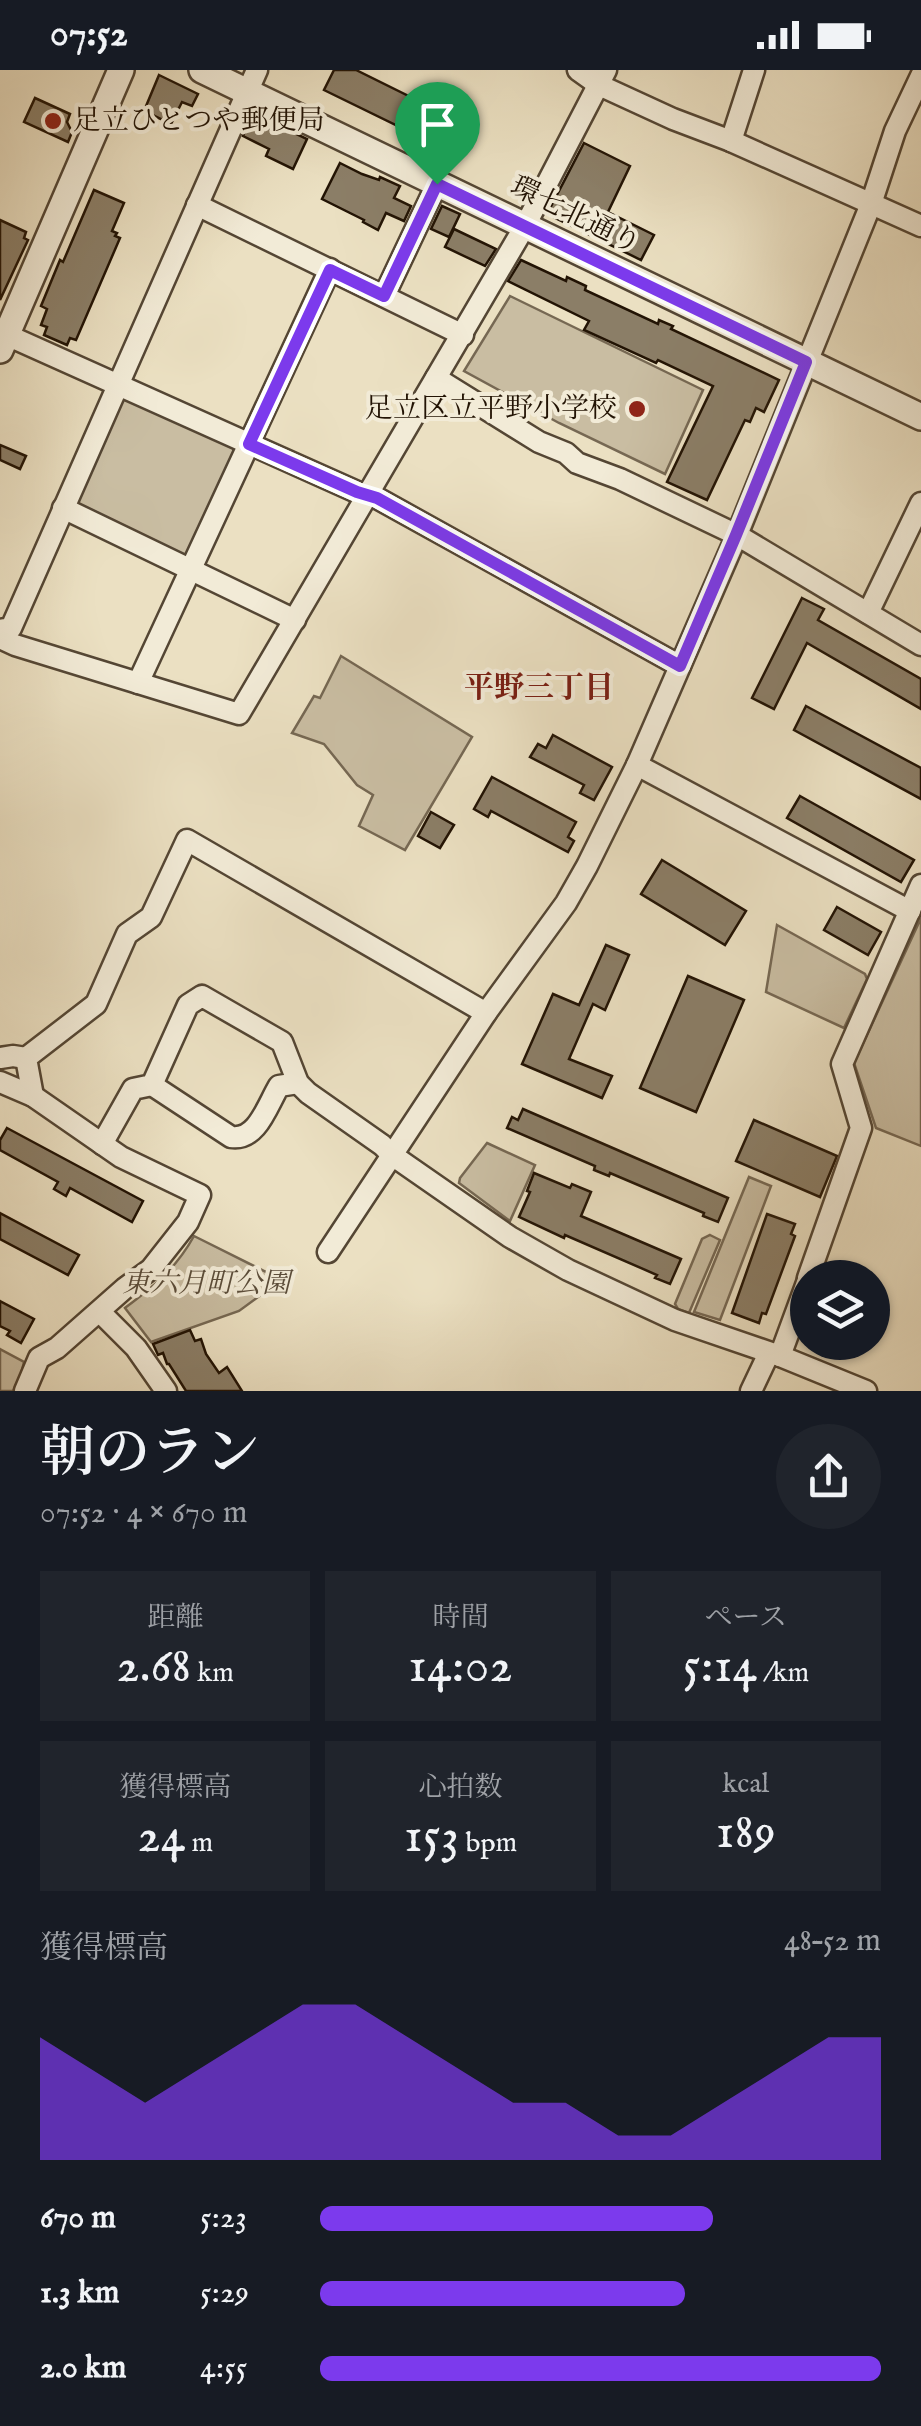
<!DOCTYPE html>
<html lang="ja">
<head>
<meta charset="utf-8">
<style>
	:root { --surface:#171b24; --page:#20242c; --text:#f1f3f6; --muted:#9ea1a6; --accent:#7c3aed }
	body { margin:0; font-family:"IM FELL English","Noto Serif JP",serif; background:var(--page); color:var(--text); height:100vh; display:flex; flex-direction:column; font-size:38px; white-space:nowrap }
	* { box-sizing:border-box; margin:0 }
	p { font-size:32px; color:var(--muted) }
	.icon { flex:none; width:55px; height:55px; fill:none; stroke:currentColor; stroke-width:2; stroke-linecap:round; stroke-linejoin:round }
	.map { position:relative; height:1321px; overflow:hidden }
	.side { display:flex; flex-direction:column; background:var(--surface); flex:1 }
	.side>* { flex:none }
	.buttons { position:absolute; left:790px; top:1190px; display:grid; gap:20px }
	.buttons a { display:grid; place-items:center; width:100px; height:100px; border-radius:50%; background:var(--surface); box-shadow:0 2px 8px #0004; font-size:50px }
	.pin { position:absolute; display:grid; place-items:center; width:85px; height:85px; color:#fff; margin:-102px -42px; border-radius:50% 50% 50% 0; rotate:-45deg; box-shadow:0 0 10px #0007 }
	.pin .icon { rotate:45deg }
	.round { display:grid; place-items:center; flex:none; width:105px; height:105px; border-radius:52px; background:var(--page) }
	.head { display:flex; align-items:center; justify-content:space-between; height:170px; padding:0 40px }
	h1 { font-size:55px; font-weight:600; line-height:75px }
	.stats { display:grid; grid-template-columns:repeat(3,1fr); gap:15px; height:170px; padding:10px 40px }
	.stats div { display:grid; align-content:center; border-radius:0px; background:var(--page); text-align:center }
	.stats b { font-size:50px; font-weight:600 }
	.stats small { font-size:28px; font-weight:400 }
	.stats p { font-size:28px }
	.chart { height:280px; padding:20px 40px }
	.chart p { display:flex; justify-content:space-between }
	.chart svg { width:100%; height:180px; margin-top:10px; fill:var(--accent); opacity:.7 }
	ul { padding:0 40px; list-style:none; font-size:32px }
	li { display:grid; grid-template-columns:160px 120px 1fr; align-items:center; height:75px }
	li i { height:25px; border-radius:12px; background:var(--accent) }
	.status { display:flex; justify-content:space-between; align-items:center; height:70px; padding:0 50px; background:var(--surface); direction:ltr }
	.status svg { height:28px; fill:currentColor }
	.map>svg:first-child { display:block }
	.green { fill:#c9bda2; stroke:#766853; stroke-width:2.5 }
	.building { fill:#8b7e67; stroke:#221304; stroke-width:2.5 }
	.lines { fill:none; stroke-linecap:round; stroke-linejoin:round }
	.minor-casing { stroke:#544634; stroke-width:25 }
	.tertiary-casing { stroke:#544634; stroke-width:30 }
	.minor { stroke:#f2ebd7; stroke-width:20 }
	.tertiary { stroke:#f2ebd7; stroke-width:25 }
	.route-casing { stroke:#fff; stroke-width:20 }
	.route { stroke:#7c3aed; stroke-width:12 }
	.poi-dot { fill:#8f2418; stroke:#f2ebd7; stroke-width:4 }
	.labels { text-anchor:middle; dominant-baseline:central; stroke-width:8; stroke-linejoin:round; paint-order:stroke }
	.poi-label { font-size:28px; fill:#221304; stroke:#f2ebd7; text-anchor:start }
	.street-label { font-size:28px; fill:#221304; stroke:#f2ebd7 }
	.park-label { font-size:28px; font-style:italic; fill:#5c4e3b; stroke:#f2ebd7 }
	.neighbourhood-label { font-size:30px; font-weight:bold; fill:#7a1f14; stroke:#f2ebd7 }
</style>
</head>
<body>
<div class="status"><b>07:52</b><svg viewBox="0 0 49 12"><path d="M0 12V9h3v3zM5 12V6h3v6zM10 12V3h3v9zM15 12V0h3v12zM26 1h20v11H26zM47 4h2v5h-2z"/></svg></div>
<div class="map">
<svg width="921" height="1321" viewBox="0 0 921 1321">
	<rect width="100%" height="100%" fill="#ebe0c2"/>
	<filter id="stains"><feTurbulence type="fractalNoise" baseFrequency=".002" numOctaves="4"/><feColorMatrix values="0 0 0 0 .2 0 0 0 0 .09 0 0 0 0 .02 0 0 0 .5 -.17"/></filter>
	<radialGradient id="worn" r=".72"><stop offset=".6" stop-color="#630" stop-opacity="0"/><stop offset="1" stop-color="#630" stop-opacity=".3"/></radialGradient>
	<g class="green">
		<polygon points="510,226 703,320 665,404 559,353 464,301"/>
		<polygon points="125,327 232,376 235,384 188,483 181,486 77,434 73,427 117,330"/>
		<polygon points="341,586 472,667 405,780 359,756 373,725 357,715 324,674 292,663 314,626 320,628"/>
		<polygon points="921,848 921,1076 876,1058 854,993"/>
		<polygon points="777,855 865,904 867,909 844,958 766,922"/>
		<polygon points="487,1073 535,1095 510,1151 459,1113 460,1108"/>
		<polygon points="749,1107 771,1116 720,1250 694,1242"/>
		<polygon points="710,1165 720,1170 689,1243 678,1239 675,1234 702,1169"/>
		<path d="M 194,1166 L 276,1207 L 277,1213 L 239,1241 L 151,1272 L 125,1238 C 155,1215 175,1200 194,1166 Z"/>
		<polygon points="0,1279 24,1292 21,1304 13,1321 0,1321"/>
	</g>
	<g class="building">
		<polygon points="334,0 356,0 459,51 445,79 324,20"/>
		<polygon points="159,5 198,24 192,36 182,32 171,54 144,41"/>
		<polygon points="35,28 70,44 67,52 72,62 68,72 24,52"/>
		<polygon points="250,49 277,62 280,56 307,69 293,99 266,86 269,79 243,66"/>
		<polygon points="584,73 630,96 608,142 654,165 641,190 547,144"/>
		<polygon points="340,93 362,104 379,110 380,107 400,116 394,128 411,136 404,151 386,143 378,160 363,152 364,150 322,129"/>
		<polygon points="94,120 124,133 112,161 117,163 115,166 120,168 76,270 70,268 67,275 44,265 47,257 41,255 47,239 41,236 60,190 63,192"/>
		<polygon points="442,136 460,144 449,167 431,159"/>
		<polygon points="0,150 26,162 24,168 28,170 0,230"/>
		<polygon points="454,159 496,179 485,196 445,177"/>
		<polygon points="521,190 566,211 567,207 586,216 585,220 658,254 659,250 673,256 671,259 779,310 764,342 756,338 750,352 745,350 707,430 667,412 713,316 658,290 656,293 584,260 589,251 508,211"/>
		<polygon points="0,375 26,386 20,399 0,390"/>
		<polygon points="802,528 824,539 818,550 921,609 921,639 807,573 774,639 752,628"/>
		<polygon points="806,636 921,698 921,729 794,660"/>
		<polygon points="553,665 612,697 594,730 580,723 584,715 530,687 538,674 546,678"/>
		<polygon points="492,707 576,752 568,767 574,771 568,782 491,741 488,747 474,739"/>
		<polygon points="800,726 914,790 901,812 787,748"/>
		<polygon points="431,742 454,755 440,778 418,766"/>
		<polygon points="662,790 746,841 725,875 641,824"/>
		<polygon points="837,837 881,862 868,885 824,860"/>
		<polygon points="606,875 629,885 605,940 593,934 569,989 612,1006 602,1028 522,994 553,924 579,935"/>
		<polygon points="688,906 744,930 696,1042 640,1018"/>
		<polygon points="523,1039 728,1128 718,1152 703,1146 704,1143 610,1103 609,1106 594,1100 595,1096 507,1058 512,1047 518,1050"/>
		<polygon points="754,1050 837,1086 820,1127 736,1091"/>
		<polygon points="7,1058 143,1131 132,1152 70,1118 66,1126 54,1119 58,1112 0,1080 0,1070"/>
		<polygon points="534,1103 570,1118 572,1114 591,1122 581,1146 681,1189 670,1214 655,1208 657,1205 565,1165 564,1168 519,1147 530,1122 527,1121"/>
		<polygon points="0,1143 79,1185 68,1205 0,1169"/>
		<polygon points="767,1144 795,1154 791,1164 795,1166 766,1244 762,1243 759,1253 732,1243"/>
		<polygon points="0,1231 34,1249 21,1273 7,1265 10,1261 0,1256"/>
		<polygon points="190,1260 195,1271 201,1269 206,1284 219,1303 227,1297 242,1321 186,1321 169,1294 167,1294 163,1283 158,1285 153,1274"/>
	</g>
	<g class="lines">
		<defs>
			<g id="minor">
				<polyline points="578,0 599,15 673,49 731,71 921,156"/>
				<polyline points="731,71 754,0"/>
				<polyline points="197,135 463,265"/>
				<polyline points="384,226 437,114"/>
				<polyline points="0,262 357,422 377,428 680,596"/>
				<polyline points="436,308 539,372 566,383 577,393 620,409 737,465 921,575"/>
				<polyline points="63,438 295,550"/>
				<polyline points="868,543 921,433"/>
				<polyline points="0,560 11,558 257,0"/>
				<polyline points="0,568 15,575 239,644 525,156 606,0"/>
				<polyline points="138,613 330,199"/>
				<polyline points="637,695 910,841"/>
				<polyline points="0,988 13,986 26,988"/>
				<polyline points="0,1012 33,1026 121,1087 200,1125 188,1152 151,1199 125,1218 57,1278 39,1288 25,1321"/>
				<path d="M 152,1015 L 231,1067 C 257,1071 267,1036 279,1016 L 298,1013"/>
				<polyline points="33,1026 26,988 96,934 127,864 151,847 187,770 486,943"/>
				<polyline points="102,1074 133,1019 152,1015 188,935 202,926 282,972 298,1013 308,1023 382,1075 392,1085 510,1167 568,1200 675,1250 780,1286 866,1321"/>
				<polyline points="328,1182 486,943 566,833 587,796 637,695 737,465 871,134 895,61 921,6"/>
				<polyline points="808,1208 861,1058 842,994 921,815"/>
				<polyline points="100,1242 136,1278 166,1321"/>
				<polyline points="780,1286 808,1210"/>
				<polyline points="751,1321 769,1283"/>
			</g>
			<g id="tertiary">
				<polyline points="202,0 921,347"/>
				<polyline points="0,280 121,0"/>
			</g>
		</defs>
		<use href="#minor" class="minor-casing"/>
		<use href="#tertiary" class="tertiary-casing"/>
		<use href="#minor" class="minor"/>
		<use href="#tertiary" class="tertiary"/>
	</g>
	<g class="lines">
		<defs>
			<polygon id="route" points="437,114 806,292 736,465 680,596 377,428 357,422 249,374 330,200 384,226"/>
		</defs>
		<use href="#route" class="route-casing"/>
		<use href="#route" class="route"/>
	</g>
	<g class="poi-dot">
		<circle cx="53" cy="51" r="10"/>
		<circle cx="637" cy="339" r="10"/>
	</g>
	<g class="labels">
		<g class="poi-label">
			<text x="73" y="51">足立ひとつや郵便局</text>
			<text x="617" y="339" text-anchor="end">足立区立平野小学校</text>
		</g>
		<g class="street-label">
			<text transform="translate(575 146) rotate(26)">環七北通り</text>
		</g>
		<g class="park-label">
			<text x="206" y="1214">東六月町公園</text>
		</g>
		<g class="neighbourhood-label">
			<text x="539" y="619">平野三丁目</text>
		</g>
	</g>
	<rect width="100%" height="100%" filter="url(#stains)"/>
	<rect width="100%" height="100%" fill="url(#worn)"/>
</svg>
<div class="buttons">
<a><svg class="icon" aria-label="layers" viewBox="0 0 24 24"><path d="M12 4l9 5-9 5-9-5zM3 14l9 5 9-5"/></svg></a>
</div>
<div class="pin" style="left:437px;top:114px;background:#1e9e55"><svg class="icon" aria-label="arrive" viewBox="0 0 24 24"><path d="M6 21V4h12l-3 4 3 4H6"/></svg></div>
</div>
<section class="side">
<div class="head"><div><h1>朝のラン</h1><p>07:52 · 4 × 670 m</p></div><a class="round"><svg class="icon" aria-label="share" viewBox="0 0 24 24"><path d="M12 15V3M7 8l5-5 5 5M5 13v7h14v-7"/></svg></a></div>
<div class="stats">
<div><p>距離</p><b>2.68<small> km</small></b></div>
<div><p>時間</p><b>14:02</b></div>
<div><p>ペース</p><b>5:14<small> /km</small></b></div>
</div>
<div class="stats">
<div><p>獲得標高</p><b>24<small> m</small></b></div>
<div><p>心拍数</p><b>153<small> bpm</small></b></div>
<div><p>kcal</p><b>189</b></div>
</div>
<div class="chart"><p><span>獲得標高</span>48–52 m</p>
<svg viewBox="0 0 160 44" preserveAspectRatio="none"><path d="M0 44V14L10 22L20 30L30 22L40 14L50 6L60 6L70 14L80 22L90 30L100 30L110 38L120 38L130 30L140 22L150 14L160 14V44z"/></svg>
</div>
<ul>
<li><b>670 m</b>5:23<i style="width:70%"></i></li>
<li><b>1.3 km</b>5:29<i style="width:65%"></i></li>
<li><b>2.0 km</b>4:55<i style="width:100%"></i></li>
</ul>
</section>
</body>
</html>
